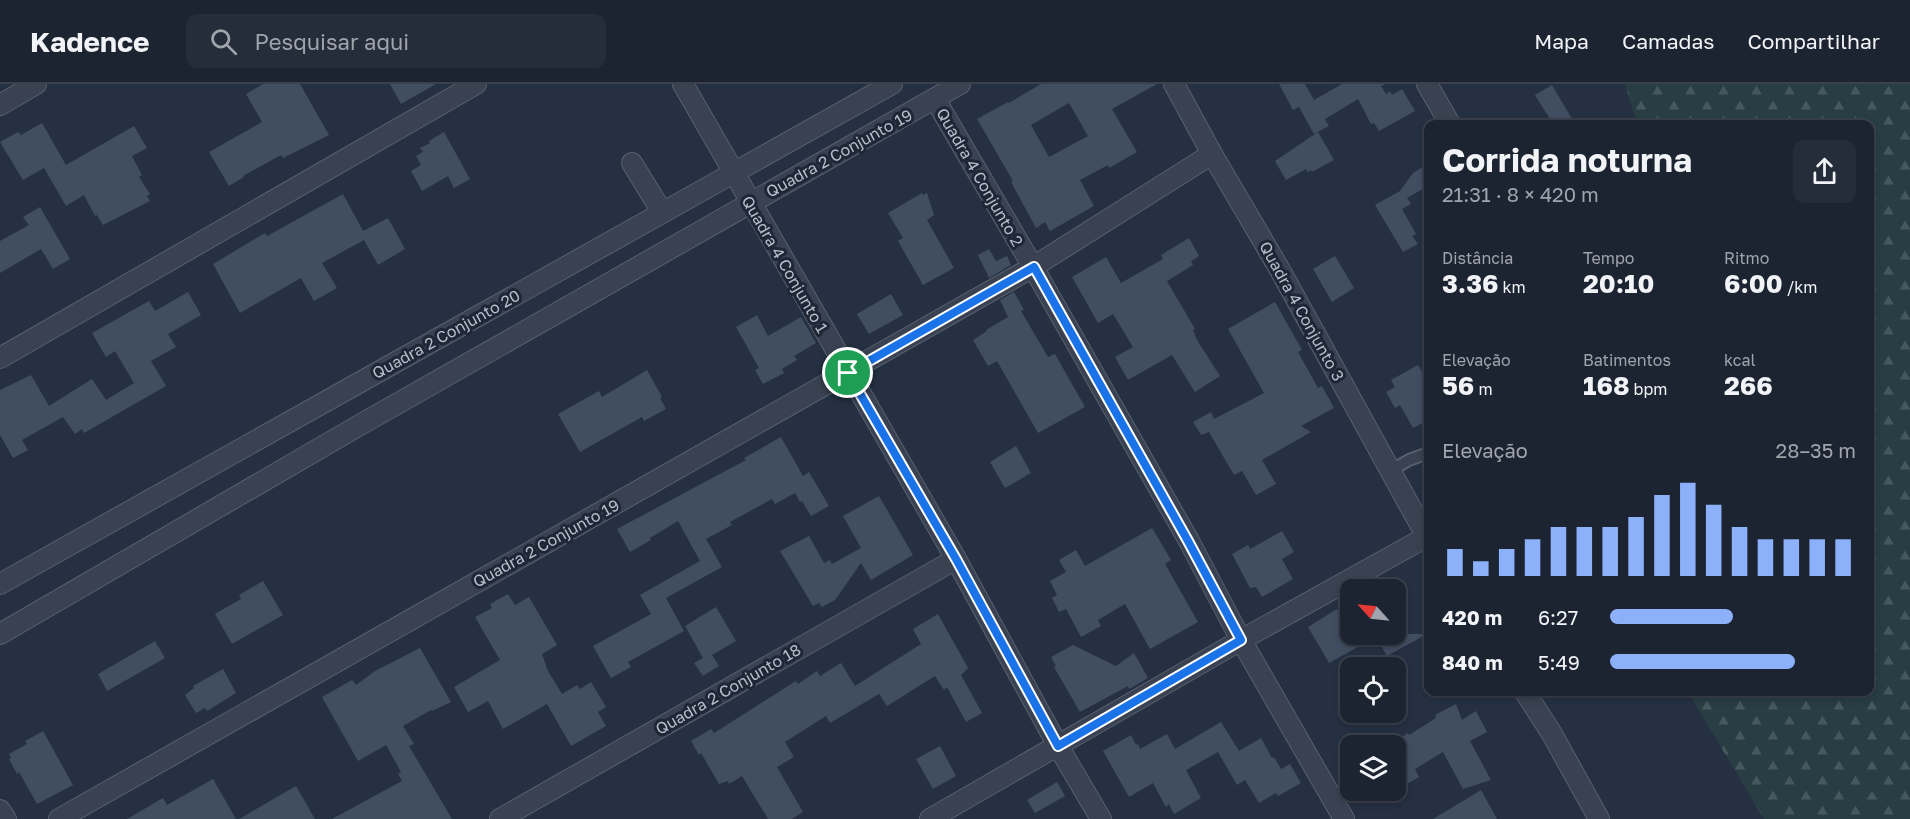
<!DOCTYPE html>
<html lang="pt">
<head>
<meta charset="utf-8">
<style>
	:root { --surface:#1c2432; --page:#252c3a; --text:#f1f3f6; --muted:#a0a4ac; --line:#3a414d; --accent:#8db0fb }
	body { margin:0; font-family:"Golos Text",sans-serif; background:var(--page); color:var(--text); height:100vh; display:flex; flex-direction:column; font-size:22px; white-space:nowrap }
	* { box-sizing:border-box; margin:0 }
	p { font-size:20px; color:var(--muted) }
	.icon { flex:none; width:33px; height:33px; fill:none; stroke:currentColor; stroke-width:2; stroke-linecap:round; stroke-linejoin:round }
	.map { position:relative; flex:1; overflow:hidden }
	.sheet { position:absolute; left:1424px; top:36px; width:450px; height:576px; display:flex; flex-direction:column; background:var(--surface); border-radius:12px; box-shadow:0 3px 9px #0003,0 0 0 2px var(--line) }
	.sheet>* { flex:none }
	.needle { width:39px; rotate:297deg }
	.fabs { position:absolute; left:1340px; top:495px; display:grid; gap:12px }
	.fabs a { display:grid; place-items:center; width:66px; height:66px; border-radius:12px; background:var(--surface); box-shadow:0 3px 9px #0003,0 0 0 2px var(--line); font-size:30px }
	.pin { position:absolute; display:grid; place-items:center; width:51px; height:51px; color:#fff; margin:-26px; border:3px solid #fff; border-radius:50%; box-shadow:0 2px 6px #0007 }
	.round { display:grid; place-items:center; flex:none; width:63px; height:63px; border-radius:12px; background:var(--page) }
	.head { display:flex; align-items:center; justify-content:space-between; height:102px; padding:0 18px }
	h1 { font-size:33px; font-weight:700; line-height:45px }
	.stats { display:grid; grid-template-columns:repeat(3,1fr); gap:9px; height:102px; padding:6px 18px }
	.stats div { display:grid; align-content:center }
	.stats b { font-size:26px; font-weight:700 }
	.stats small { font-size:16px; font-weight:400 }
	.stats p { font-size:16px }
	.chart { height:168px; padding:12px 18px }
	.chart p { display:flex; justify-content:space-between }
	.chart svg { width:100%; height:108px; margin-top:6px; stroke:var(--accent); stroke-width:6 }
	ul { padding:0 18px; list-style:none; font-size:20px }
	li { display:grid; grid-template-columns:96px 72px 1fr; align-items:center; height:45px }
	li i { height:15px; border-radius:8px; background:var(--accent) }
	header { display:flex; align-items:center; gap:36px; box-sizing:border-box; height:84px; padding:0 30px; background:var(--surface); border-bottom:2px solid var(--line) }
	header strong { font-size:28px }
	nav { display:flex; gap:33px; margin-inline-start:auto; font-size:21px }
	.search { width:420px; height:54px; background:var(--page); display:flex; align-items:center; gap:15px; box-sizing:border-box; padding:0 21px; border-radius:12px; color:var(--muted); font-size:22px }
	.map>svg:first-child { display:block }
	.forest { fill:url(#forest-firs) }
	.building { fill:#414e62; fill-rule:evenodd }
	.lines { fill:none; stroke-linecap:round; stroke-linejoin:round }
	.lane-casing { stroke:#58606f; stroke-width:14 }
	.street-casing { stroke:#58606f; stroke-width:22 }
	.lane { stroke:#3a4252; stroke-width:10 }
	.street { stroke:#3a4252; stroke-width:20 }
	.route-casing { stroke:#fff; stroke-width:12 }
	.route { stroke:#1a73e8; stroke-width:8 }
	.labels { text-anchor:middle; dominant-baseline:central; stroke-width:6; stroke-linejoin:round; paint-order:stroke }
	.street-label { font-size:16px; fill:#b7becc; stroke:#1f2737 }
</style>
</head>
<body>
<header>
<strong>Kadence</strong>
<div class="search"><svg class="icon" aria-label="search" viewBox="0 0 24 24"><circle cx="10" cy="10" r="6"/><path d="M15 15l6 6"/></svg>Pesquisar aqui</div>
<nav><a>Mapa</a><a>Camadas</a><a>Compartilhar</a></nav>
</header>
<div class="map">
<svg width="1910" height="735" viewBox="0 0 1910 735">
	<defs>
		<pattern id="forest-firs" width="22" height="20" patternUnits="userSpaceOnUse" patternTransform="scale(1.5)"><rect width="22" height="20" fill="#283e43"/><path d="M5 1l3.5 6h-7zM16 11l3.5 6h-7z" fill="#45585d"/></pattern>
	</defs>
	<rect width="100%" height="100%" fill="#253042"/>
	<polygon class="forest" points="1625,0 1910,0 1910,735 1764,735 1688,608 1869,608 1869,40 1637,40"/>
	<g class="building">
		<polygon points="263,0 300,0 329,51 283,74 281,71 243,92 244,93 229,102 209,68 262,38 246,10"/>
		<polygon points="390,0 436,0 401,20"/>
		<path d="M 1041,0 L 1157,0 L 1112,25 L 1137,68 L 1109,84 L 1108,81 L 1080,96 L 1094,122 L 1050,147 L 1045,138 L 1036,144 L 1011,98 L 1013,97 L 977,35 L 1008,18 L 1009,19 ZM 1069,19 L 1088,52 L 1049,73 L 1031,41 Z"/>
		<polygon points="1279,0 1305,0 1314,16 1342,0 1385,0 1381,2 1386,10 1390,7 1392,11 1402,5 1415,27 1379,47 1374,39 1371,40 1358,15 1325,35 1329,42 1314,50 1299,23 1293,26"/>
		<polygon points="1552,1 1575,40 1553,40 1535,11"/>
		<polygon points="42,39 66,81 134,42 147,64 132,72 142,91 139,93 150,110 147,112 150,117 103,141 97,131 95,132 84,111 66,122 44,84 23,96 0,58 18,48 21,51"/>
		<polygon points="444,48 470,95 454,104 448,92 422,107 411,87 421,81 416,72 423,68 420,64 430,59 429,57"/>
		<polygon points="1318,48 1334,76 1312,88 1311,86 1308,88 1306,85 1286,96 1275,77"/>
		<polygon points="1428,80 1428,102 1407,114 1411,120 1402,125 1416,150 1412,152 1418,160 1403,168 1375,121 1400,107 1413,89"/>
		<polygon points="922,109 923,111 927,109 934,131 927,136 954,184 923,201 898,157 903,154 888,129"/>
		<polygon points="343,110 363,147 388,134 405,165 378,181 364,156 322,179 337,204 314,217 301,194 240,229 213,180 265,149 267,152"/>
		<polygon points="40,123 70,175 53,185 41,165 0,189 0,157 29,141 23,133"/>
		<polygon points="1189,154 1199,172 1191,177 1193,181 1167,197 1195,245 1193,246 1197,256 1220,292 1195,308 1172,271 1128,296 1115,273 1133,263 1113,230 1098,239 1072,193 1106,173 1121,199 1163,175 1161,171"/>
		<polygon points="989,165 996,177 1007,172 1011,181 989,194 978,171"/>
		<polygon points="1335,172 1354,204 1332,218 1313,185"/>
		<polygon points="188,208 201,231 168,250 176,263 151,277 166,302 84,349 82,345 75,350 63,333 22,356 28,366 13,374 0,351 0,306 31,291 49,322 92,295 106,316 134,299 115,267 106,273 92,249 149,217 155,227"/>
		<polygon points="1014,208 1024,226 1021,227 1048,273 1055,270 1085,323 1038,349 997,277 988,282 973,256 987,247 986,246 1008,233 1000,216"/>
		<polygon points="891,210 903,231 869,250 857,230"/>
		<polygon points="1275,218 1302,266 1298,268 1318,304 1322,302 1334,324 1301,342 1311,348 1262,376 1276,400 1256,411 1242,387 1234,391 1209,348 1201,351 1193,338 1211,328 1214,335 1264,309 1228,245"/>
		<polygon points="757,231 768,252 801,233 816,259 794,272 797,276 782,285 784,289 763,300 755,286 759,284 736,243"/>
		<polygon points="1418,281 1428,298 1428,336 1413,344 1400,321 1395,324 1386,308 1395,303 1391,296"/>
		<polygon points="647,286 662,313 660,314 666,325 644,337 642,333 580,368 558,330 599,307 602,313"/>
		<polygon points="781,353 803,392 809,388 829,422 811,432 802,417 800,418 795,409 775,420 772,415 730,438 732,441 706,455 722,483 666,514 684,547 628,578 631,583 611,594 593,562 651,530 640,511 700,477 678,437 650,454 651,456 630,468 617,445 746,376 744,374"/>
		<polygon points="1016,362 1031,389 1005,404 990,378"/>
		<polygon points="879,412 913,471 871,496 861,479 835,516 822,523 819,519 813,522 780,467 809,452 824,479 830,476 832,480 861,464 843,432"/>
		<polygon points="1152,444 1171,476 1165,480 1198,538 1150,565 1125,520 1098,536 1101,542 1081,553 1066,525 1059,528 1052,514 1057,511 1050,497 1066,488 1059,476 1076,466 1085,482"/>
		<polygon points="1282,447 1294,468 1282,475 1293,495 1262,513 1256,503 1250,504 1232,470 1248,461 1250,465"/>
		<polygon points="263,497 283,531 232,560 215,530 241,515 239,511"/>
		<polygon points="508,510 515,521 529,513 557,561 542,570 548,587 562,610 577,601 580,605 591,598 606,623 598,628 606,642 571,662 547,620 503,645 488,617 468,628 454,603 500,576 475,533 492,524 490,520"/>
		<polygon points="716,523 736,557 712,571 719,582 703,592 694,579 703,574 685,542"/>
		<polygon points="1337,525 1350,546 1350,550 1427,550 1387,572 1376,553 1329,579 1308,543"/>
		<polygon points="938,530 968,584 961,591 982,629 966,638 947,603 944,606 935,592 887,622 879,610 830,639 826,632 785,658 794,673 777,683 803,728 792,735 768,735 742,692 729,700 728,697 719,700 701,669 699,671 691,657 711,645 714,649 796,597 798,600 817,587 820,592 841,579 855,602 921,560 913,545"/>
		<polygon points="155,557 165,574 107,607 98,590"/>
		<polygon points="1073,561 1116,582 1134,569 1148,594 1129,605 1128,602 1080,628 1054,583 1056,582 1051,573"/>
		<polygon points="420,564 451,618 432,627 431,626 403,642 414,660 409,662 452,735 332,735 402,697 398,690 401,688 386,661 358,677 322,613 352,596 356,601 375,587"/>
		<polygon points="223,585 236,609 207,627 205,624 196,629 185,611 194,604 193,602"/>
		<polygon points="1456,620 1462,636 1476,627 1487,648 1470,657 1491,696 1463,705 1443,668 1415,685 1419,693 1395,707 1395,657 1408,649 1409,651 1436,634 1435,631"/>
		<polygon points="1221,638 1239,667 1261,654 1272,674 1274,673 1281,685 1290,680 1301,699 1278,712 1276,709 1259,719 1245,696 1237,701 1218,668 1186,686 1201,714 1174,730 1169,720 1166,723 1153,699 1129,713 1103,667 1131,651 1136,661 1138,660 1140,665 1167,650 1175,665"/>
		<polygon points="43,647 73,701 37,720 19,688 17,690 9,675 11,674 9,670 27,660 25,657"/>
		<polygon points="940,662 956,692 933,705 916,675"/>
		<polygon points="213,695 236,735 127,735 163,714 167,721"/>
		<polygon points="1057,698 1065,712 1035,729 1027,716"/>
		<polygon points="296,702 315,735 239,735"/>
		<polygon points="1481,706 1497,735 1433,735"/>
	</g>
	<g class="lines">
		<defs>
			<polyline id="lane" points="1390,387 1409,376 1428,369"/>
			<g id="street">
				<polyline points="683,0 956,475 1058,662 1101,735"/>
				<polyline points="1174,0 1212,70 1280,186 1428,455"/>
				<polyline points="1427,0 1450,40"/>
				<polyline points="935,15 1033,183 1189,457 1241,556 1344,735"/>
				<polyline points="0,21 36,0"/>
				<polyline points="632,79 662,128"/>
				<polyline points="0,274 476,0"/>
				<polyline points="0,500 892,0"/>
				<polyline points="0,550 358,342 960,0"/>
				<polyline points="1525,608 1552,650 1599,735"/>
				<polyline points="0,726 6,735"/>
				<polyline points="59,735 1033,183 1212,70"/>
				<polyline points="500,735 956,475"/>
				<polyline points="930,735 1241,556 1428,452"/>
			</g>
		</defs>
		<use href="#lane" class="lane-casing"/>
		<use href="#street" class="street-casing"/>
		<use href="#lane" class="lane"/>
		<use href="#street" class="street"/>
	</g>
	<g class="lines">
		<defs>
			<polygon id="route" points="1034,183 1188,457 1241,556 1058,662 956,475 848,289"/>
		</defs>
		<use href="#route" class="route-casing"/>
		<use href="#route" class="route"/>
	</g>
	<g class="labels">
		<g class="street-label">
			<text transform="translate(839 69) rotate(-29)">Quadra 2 Conjunto 19</text>
			<text transform="translate(980 93) rotate(60)">Quadra 4 Conjunto 2</text>
			<text transform="translate(785 180) rotate(60)">Quadra 4 Conjunto 1</text>
			<text transform="translate(1302 227) rotate(61)">Quadra 4 Conjunto 3</text>
			<text transform="translate(446 250) rotate(-29)">Quadra 2 Conjunto 20</text>
			<text transform="translate(546 459) rotate(-29)">Quadra 2 Conjunto 19</text>
			<text transform="translate(728 605) rotate(-30)">Quadra 2 Conjunto 18</text>
		</g>
	</g>
</svg>
<div class="fabs">
<a><svg class="needle" viewBox="-14 -14 28 28"><path d="M0-13l5 13h-10z" fill="#e53935"/><path d="M0 13l5-13h-10z" fill="#a0a4ac"/></svg></a>
<a><svg class="icon" aria-label="locate" viewBox="0 0 24 24"><circle cx="12" cy="12" r="6"/><path d="M12 2v4M12 18v4M2 12h4M18 12h4"/></svg></a>
<a><svg class="icon" aria-label="layers" viewBox="0 0 24 24"><path d="M12 4l9 5-9 5-9-5zM3 14l9 5 9-5"/></svg></a>
</div>
<div class="pin" style="left:848px;top:289px;background:#1e9e55"><svg class="icon" aria-label="arrive" viewBox="0 0 24 24"><path d="M6 21V4h12l-3 4 3 4H6"/></svg></div>
<section class="sheet">
<div class="head"><div><h1>Corrida noturna</h1><p>21:31 · 8 × 420 m</p></div><a class="round"><svg class="icon" aria-label="share" viewBox="0 0 24 24"><path d="M12 15V3M7 8l5-5 5 5M5 13v7h14v-7"/></svg></a></div>
<div class="stats">
<div><p>Distância</p><b>3.36<small> km</small></b></div>
<div><p>Tempo</p><b>20:10</b></div>
<div><p>Ritmo</p><b>6:00<small> /km</small></b></div>
</div>
<div class="stats">
<div><p>Elevação</p><b>56<small> m</small></b></div>
<div><p>Batimentos</p><b>168<small> bpm</small></b></div>
<div><p>kcal</p><b>266</b></div>
</div>
<div class="chart"><p><span>Elevação</span>28–35 m</p>
<svg viewBox="0 0 160 44" preserveAspectRatio="none"><path d="M5 44V33M15 44V38M25 44V33M35 44V29M45 44V24M55 44V24M65 44V24M75 44V20M85 44V11M95 44V6M105 44V15M115 44V24M125 44V29M135 44V29M145 44V29M155 44V29"/></svg>
</div>
<ul>
<li><b>420 m</b>6:27<i style="width:50%"></i></li>
<li><b>840 m</b>5:49<i style="width:75%"></i></li>
</ul>
</section>
</div>
</body>
</html>
